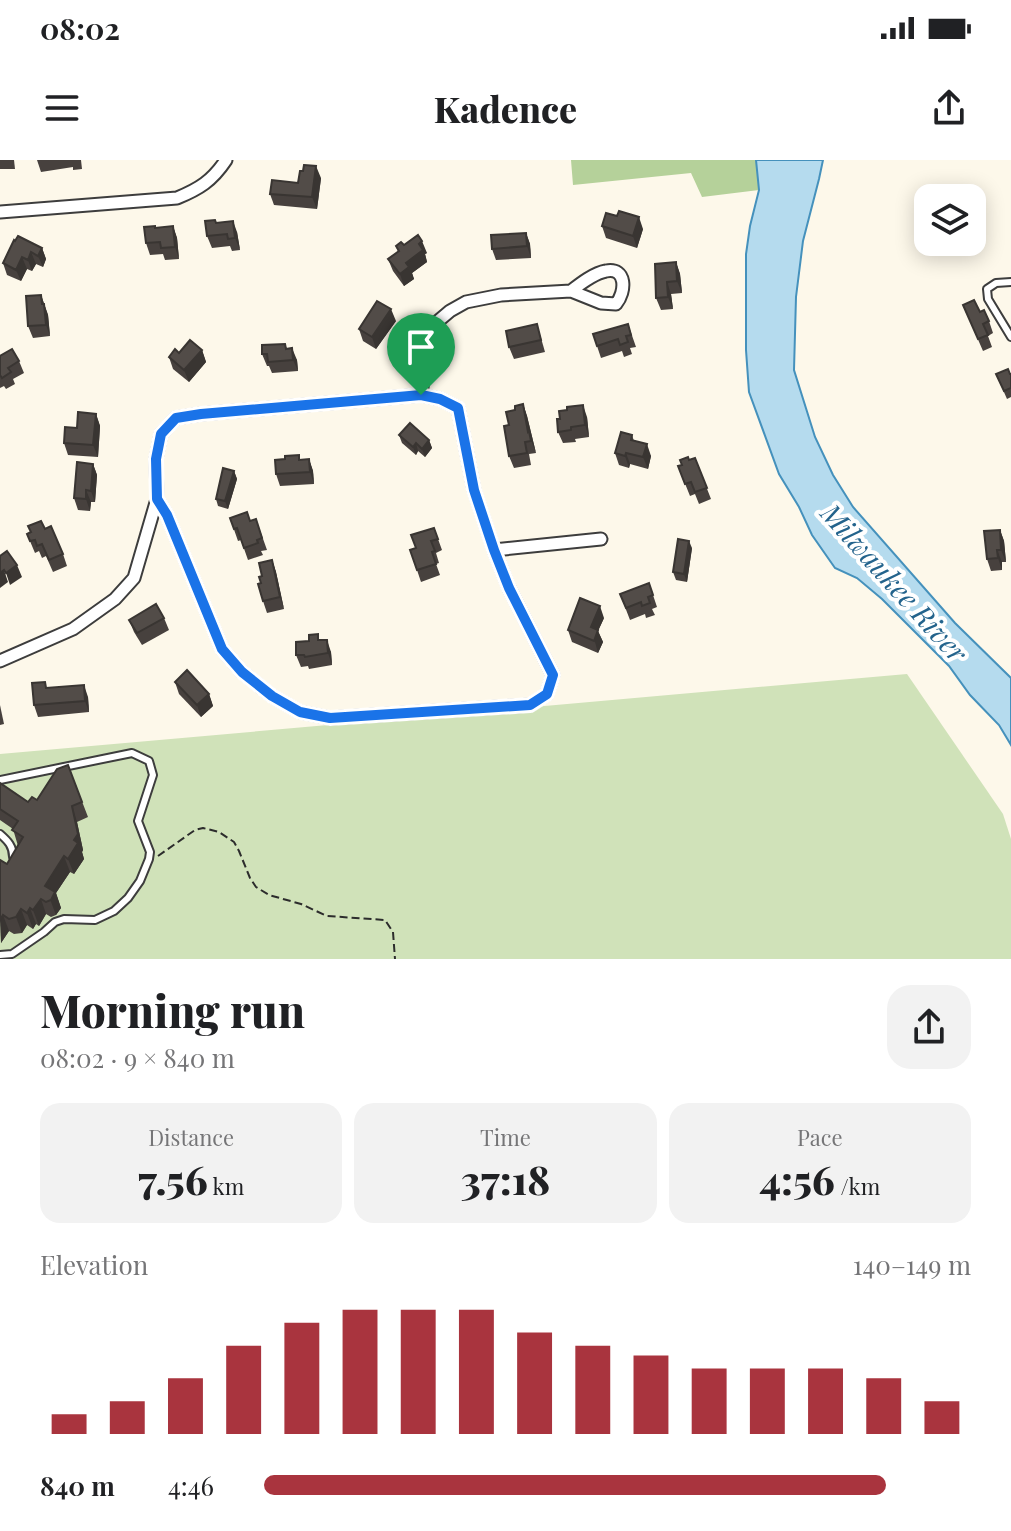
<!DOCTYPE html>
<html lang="en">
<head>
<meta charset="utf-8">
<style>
	:root { --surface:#fff; --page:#f2f2f2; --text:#202124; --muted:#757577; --accent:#a9343e }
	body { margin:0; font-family:"Playfair Display",serif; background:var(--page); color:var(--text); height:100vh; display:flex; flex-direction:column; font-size:30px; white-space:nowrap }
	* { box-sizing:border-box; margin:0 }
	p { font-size:26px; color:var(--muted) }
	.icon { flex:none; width:44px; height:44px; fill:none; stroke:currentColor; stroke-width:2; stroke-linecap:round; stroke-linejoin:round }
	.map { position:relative; height:799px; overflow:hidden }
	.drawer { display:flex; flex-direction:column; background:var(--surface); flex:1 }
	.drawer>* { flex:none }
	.buttons { position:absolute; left:914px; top:24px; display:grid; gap:16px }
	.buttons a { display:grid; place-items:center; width:72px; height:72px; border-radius:16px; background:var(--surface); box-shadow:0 4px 20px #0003; font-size:40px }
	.pin { position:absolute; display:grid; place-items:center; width:68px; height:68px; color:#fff; margin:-82px -34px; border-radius:50% 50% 50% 0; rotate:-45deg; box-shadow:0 0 8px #0007 }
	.pin .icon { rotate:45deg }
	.round { display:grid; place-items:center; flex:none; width:84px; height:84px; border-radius:24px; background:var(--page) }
	.overview { display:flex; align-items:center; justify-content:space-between; height:136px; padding:0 40px }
	h1 { font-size:44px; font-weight:800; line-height:60px }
	.stats { display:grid; grid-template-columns:repeat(3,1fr); gap:12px; height:136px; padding:8px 40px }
	.stats div { display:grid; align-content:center; border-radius:20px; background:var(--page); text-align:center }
	.stats b { font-size:40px; font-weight:800 }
	.stats small { font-size:22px; font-weight:400 }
	.stats p { font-size:22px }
	.chart { height:224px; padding:16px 40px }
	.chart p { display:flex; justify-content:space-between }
	.chart svg { width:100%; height:144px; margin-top:8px; stroke:var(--accent); stroke-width:6 }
	ul { padding:0 40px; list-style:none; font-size:26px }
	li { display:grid; grid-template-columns:128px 96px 1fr; align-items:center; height:60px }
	li i { height:20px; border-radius:10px; background:var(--accent) }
	.status { display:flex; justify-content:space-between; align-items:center; height:56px; padding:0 40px; background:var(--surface); direction:ltr }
	.status svg { height:22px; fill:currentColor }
	header { display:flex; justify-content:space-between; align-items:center; height:104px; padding:0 40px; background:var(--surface); font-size:36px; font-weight:800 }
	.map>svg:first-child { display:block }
	.green { fill:#d0e2b9 }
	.forest { fill:#b5d19a }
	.water { fill:#b5dbee; stroke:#4591bc; stroke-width:2 }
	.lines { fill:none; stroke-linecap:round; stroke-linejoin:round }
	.lane-casing { stroke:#3d3d3d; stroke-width:10 }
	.street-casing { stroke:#3d3d3d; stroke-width:15 }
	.path { stroke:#2c2c2c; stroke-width:2; stroke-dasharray:8 4; stroke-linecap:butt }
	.lane { stroke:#fff; stroke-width:6 }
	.street { stroke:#fff; stroke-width:11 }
	.wall { fill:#47413e }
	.shaded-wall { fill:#393532 }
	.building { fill:#524c48; stroke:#393532; stroke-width:2 }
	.route-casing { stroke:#fff; stroke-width:16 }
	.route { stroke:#1a73e8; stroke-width:10 }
	.labels { text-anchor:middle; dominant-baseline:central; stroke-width:8; stroke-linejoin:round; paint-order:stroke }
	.water-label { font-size:28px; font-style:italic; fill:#23638c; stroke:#fff }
</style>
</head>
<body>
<div class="status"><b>08:02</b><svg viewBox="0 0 49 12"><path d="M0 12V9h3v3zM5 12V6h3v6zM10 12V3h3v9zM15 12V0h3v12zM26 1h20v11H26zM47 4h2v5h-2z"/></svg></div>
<header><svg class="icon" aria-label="menu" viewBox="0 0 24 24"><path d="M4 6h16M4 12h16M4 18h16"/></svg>Kadence<svg class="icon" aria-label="share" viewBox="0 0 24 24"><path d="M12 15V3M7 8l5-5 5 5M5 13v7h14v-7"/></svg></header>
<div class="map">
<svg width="1011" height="799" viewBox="0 0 1011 799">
	<rect width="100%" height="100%" fill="#fdf8ea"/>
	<polygon class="green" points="907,514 1003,654 1011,679 1011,799 0,799 0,594"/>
	<polygon class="forest" points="571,0 756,0 759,30 702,37 691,13 573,25"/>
	<polygon class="water" points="756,0 823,0 819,19 803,81 796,137 794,210 815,277 833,315 853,347 955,463 1011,518 1011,585 999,565 970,535 949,506 882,439 857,418 835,408 812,375 799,347 779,314 749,232 746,190 746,94 750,66 759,30"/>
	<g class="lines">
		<defs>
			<g id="lane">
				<polyline points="1011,122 996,123 987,129 988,139 1011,177"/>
				<polyline points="0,620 132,593 149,601 153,615 138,661 150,692 149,699 140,721 128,738 114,751 95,760 64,759 55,762 44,772 12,794 0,795"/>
				<path d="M 0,674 C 8,681 13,686 13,697"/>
			</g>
			<g id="street">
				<path d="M 0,52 L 177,38 C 199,29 212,21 226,0"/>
				<path d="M 421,235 L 427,189 L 437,162 L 450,151 L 466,142 L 501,135 L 571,131 L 601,143 L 616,144 C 626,132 627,107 606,111 C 594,113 580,124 571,131"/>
				<polyline points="494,390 601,379"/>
				<polyline points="0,501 73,469 115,439 134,418 157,339 156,299 161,274 176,258 201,254 421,235 440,239 458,248 474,330 494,390 509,428 553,515 547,534 530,545 330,558 300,552 272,536 242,512 222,489 167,355 157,339"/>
			</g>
		</defs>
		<use href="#lane" class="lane-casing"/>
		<use href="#street" class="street-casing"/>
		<polyline class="path" points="158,696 195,670 203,668 219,672 234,682 239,691 250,718 256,727 269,735 301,744 327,756 385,760 393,772 395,799"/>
		<use href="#lane" class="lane"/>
		<use href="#street" class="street"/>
	</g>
	<g class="wall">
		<polygon points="0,0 14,0 15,9 0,9"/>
		<polygon points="37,0 81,0 82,9 73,10 73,7 41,12"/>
		<polygon points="321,18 317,49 274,45 270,34 298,23"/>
		<polygon points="216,63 237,72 240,90 232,91 230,86 212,88 207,76"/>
		<polygon points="173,66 177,78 179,99 165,100 163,94 150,95 146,83 155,68"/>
		<polygon points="602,66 643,69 637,88 606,78"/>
		<polygon points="526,73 530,84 531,98 496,100 492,89"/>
		<polygon points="404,85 427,93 425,94 427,102 412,113 414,119 404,126 393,111 388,99 398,92 396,86"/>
		<polygon points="42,88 46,99 43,107 36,104 32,111 27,109 21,121 7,115 3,103"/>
		<polygon points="676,102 680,114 682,133 671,134 673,149 661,150 656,138"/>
		<polygon points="41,135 48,155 50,176 33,178 28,166"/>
		<polygon points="963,145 980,152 989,161 993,173 988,176 992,187 983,191"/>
		<polygon points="396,161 376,189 363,181 359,169"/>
		<polygon points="537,164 545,192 514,199 509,187"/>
		<polygon points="628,164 636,187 630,188 632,194 624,197 622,191 601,198 593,174"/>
		<polygon points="287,189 297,200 298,211 272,213 269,206 267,206 262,194"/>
		<polygon points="202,190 206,202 189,222 173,209 169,197 179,193"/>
		<polygon points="0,196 19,201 24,213 13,219 15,224 6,229 4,226 0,228"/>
		<polygon points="996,214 1011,214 1011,237 1007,239"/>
		<polygon points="523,244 527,256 536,293 529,294 531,305 514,308 509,296 515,250"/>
		<polygon points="96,254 100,266 98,297 68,295 64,283 77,268"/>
		<polygon points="587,257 589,277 575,279 576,282 563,283 558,272"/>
		<polygon points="399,275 429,280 432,288 425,297 418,291 416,295 402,283"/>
		<polygon points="632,275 634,281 651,296 648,309 630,304 629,308 619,305 615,293"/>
		<polygon points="695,298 711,339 699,344 695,334 690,336 678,306"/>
		<polygon points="309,299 313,311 314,324 280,326 276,314 300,300"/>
		<polygon points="93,304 97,315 95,342 91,342 90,351 78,350 74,338"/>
		<polygon points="234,311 237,319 228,349 218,346 216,339 220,325 219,323"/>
		<polygon points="230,358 250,361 256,359 267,390 261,391 263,395 248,400 241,380 238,381"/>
		<polygon points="434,368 442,390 436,393 439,403 436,404 440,415 421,422 417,410"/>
		<polygon points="45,369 63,394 67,406 53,412 46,396 42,398 39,391 35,393 27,374"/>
		<polygon points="1000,370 1004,381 1006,402 1002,402 1002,410 991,411 987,399"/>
		<polygon points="692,388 687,422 676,420 673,412"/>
		<polygon points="272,400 276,412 284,449 267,453 263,441 261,423 262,416"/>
		<polygon points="649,423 657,447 652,449 655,455 646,458 645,454 630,460 620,434"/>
		<polygon points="164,458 169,470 142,485 134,472 129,460"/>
		<polygon points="604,458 598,471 603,482 598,493 572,482 568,470"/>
		<polygon points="320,480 331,492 332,505 309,509 308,506 301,507 296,495"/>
		<polygon points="175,522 209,534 213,546 201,557 179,534"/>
		<polygon points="47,528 88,537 89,552 38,557 34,545"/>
		<polygon points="0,545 4,564 0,565"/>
		<polygon points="68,605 88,657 77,662 83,690 82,692 84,699 74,714 70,712 56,733 61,748 56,755 51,757 46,754 39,766 36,764 33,769 27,765 22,773 14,774 9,771 1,783 0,700 7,704 18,686 13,669 0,660 0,623 28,642 37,640"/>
	</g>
	<g class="shaded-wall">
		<polygon points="316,6 321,18 317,49 312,37"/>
		<polygon points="639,57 643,69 637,88 633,76"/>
		<polygon points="233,61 237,72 240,90 235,78"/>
		<polygon points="173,66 177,78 179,99 175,87"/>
		<polygon points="526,73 530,84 531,98 527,86"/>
		<polygon points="422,81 427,93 425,94 427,102 412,113 414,119 404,126 400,114 419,84"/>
		<polygon points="42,88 46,99 43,107 38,96"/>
		<polygon points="31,92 36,104 32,111 28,100"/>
		<polygon points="22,97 27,109 21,121 16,110"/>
		<polygon points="676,102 680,114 682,133 677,121"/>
		<polygon points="667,122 671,134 673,149 668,137"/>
		<polygon points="41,135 48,155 50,176 46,165"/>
		<polygon points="391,149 396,161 376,189 372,177"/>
		<polygon points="292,188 297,200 298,211 293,200"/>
		<polygon points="202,190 206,202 189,222 184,210"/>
		<polygon points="523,244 527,256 536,293 528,272"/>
		<polygon points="583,245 587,257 589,277 585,265"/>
		<polygon points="96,254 100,266 98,297 93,285"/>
		<polygon points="429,280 432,288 425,297 422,289"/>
		<polygon points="416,283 418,291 416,295 413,287"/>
		<polygon points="647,284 651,296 648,309 643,297"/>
		<polygon points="626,293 630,304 629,308 625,296"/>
		<polygon points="309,299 313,311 314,324 310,312"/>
		<polygon points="93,304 97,315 95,342 91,331"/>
		<polygon points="234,311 237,319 228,349 225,341"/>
		<polygon points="86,330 91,342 90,351 86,339"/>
		<polygon points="1000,370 1004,381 1006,402 1001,390"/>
		<polygon points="689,381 692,388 687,422 684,414"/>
		<polygon points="997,390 1002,402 1002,410 998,398"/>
		<polygon points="272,400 276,412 284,449 280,437"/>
		<polygon points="17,405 22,417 10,425 6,413"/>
		<polygon points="4,410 8,422 0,428 0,413"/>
		<polygon points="600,446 604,458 598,471 603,482 598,493 591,467"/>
		<polygon points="327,480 331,492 332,505 328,493"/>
		<polygon points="84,525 88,537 89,552 85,541"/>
		<polygon points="209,534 213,546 201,557 197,545"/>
		<polygon points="72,646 77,662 83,690 82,692 84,699 74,714 68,699 74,680"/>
		<polygon points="64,696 70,712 56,733 61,748 56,755 45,726"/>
		<polygon points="41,739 46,754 39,766 33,750"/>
		<polygon points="30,748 36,764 33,769 27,753"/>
		<polygon points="21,749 27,765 22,773 16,757"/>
		<polygon points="3,755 9,771 1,783 0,760"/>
	</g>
	<g class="building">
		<polygon points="304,5 316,6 312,37 270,34 272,20 298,23 300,11 303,11"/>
		<polygon points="619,51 639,57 633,76 602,66 606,53 617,56"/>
		<polygon points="215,60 216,63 233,61 235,78 228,79 227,74 207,76 205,61"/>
		<polygon points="155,66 155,68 173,66 175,87 161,88 160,82 146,83 144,67"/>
		<polygon points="526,73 527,86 492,89 491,75"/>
		<polygon points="418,75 422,81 419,84 423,90 406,103 409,107 400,114 388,99 399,91 396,86 401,82 404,85"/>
		<polygon points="18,76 42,88 38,96 31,92 28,100 22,97 16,110 3,103 14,80 15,81"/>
		<polygon points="676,102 677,121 667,122 668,137 656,138 655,104"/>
		<polygon points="41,135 42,144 44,144 46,165 28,166 26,136"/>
		<polygon points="974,140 980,152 984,150 989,161 983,164 988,175 978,179 963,145"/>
		<polygon points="377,141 391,149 372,177 359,169"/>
		<polygon points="537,164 541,180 509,187 506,171"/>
		<polygon points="628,164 631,175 626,176 628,182 620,185 618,179 597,186 593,174"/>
		<polygon points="190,180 202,190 184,210 169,197 175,189 179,193"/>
		<polygon points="285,184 286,189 292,188 293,200 268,202 267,194 262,194 262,185"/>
		<polygon points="12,189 19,201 8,208 11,212 2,218 0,215 0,196"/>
		<polygon points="1008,209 1010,214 1011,214 1011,228 1004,231 996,214"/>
		<polygon points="523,244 528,272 529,271 531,281 525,282 527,293 509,296 504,266 509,265 506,252 515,250 515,246"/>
		<polygon points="583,245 585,265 571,267 571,270 558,272 557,259 560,259 559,251 567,250 567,247"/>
		<polygon points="78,252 96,254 93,285 64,283 65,267 77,268"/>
		<polygon points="410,263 429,280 422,289 416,283 413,287 399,275"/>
		<polygon points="621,272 632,275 631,280 647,284 643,297 626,293 625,296 615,293"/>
		<polygon points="299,295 299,300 309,299 310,312 276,314 275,300 285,299 285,296"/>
		<polygon points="688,297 689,300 695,298 707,328 695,332 691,322 685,324 678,306 682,305 680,300"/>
		<polygon points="77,302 93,304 91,331 86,330 86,339 74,338"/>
		<polygon points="223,308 234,311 225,341 216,339"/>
		<polygon points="247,352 250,361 256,359 262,378 257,380 258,383 244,388 237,368 234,369 230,358"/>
		<polygon points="41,361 45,369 51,366 63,394 49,400 42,384 37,386 35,380 30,381 27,374 31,372 28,366"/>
		<polygon points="434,368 438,379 431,381 435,391 432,392 436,404 417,410 410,390 416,388 411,375"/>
		<polygon points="1000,370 1001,390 997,390 998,398 987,399 984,371"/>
		<polygon points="678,379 689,381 684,414 673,412"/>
		<polygon points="7,391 17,405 6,413 4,410 0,413 0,396"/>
		<polygon points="272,400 280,437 263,441 258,424 261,423 259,417 262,416 259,403"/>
		<polygon points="649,423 653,435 648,437 650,443 642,446 641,442 626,448 620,434"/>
		<polygon points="580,438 600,446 591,467 598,470 594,481 568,470"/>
		<polygon points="156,444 164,458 137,473 129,460"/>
		<polygon points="318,474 318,480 327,480 328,493 305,497 304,495 296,495 296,482 309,481 309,475"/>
		<polygon points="187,510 209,534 197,545 175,522"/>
		<polygon points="45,522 46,528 84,525 85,541 34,545 32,523"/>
		<polygon points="68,605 82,642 72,646 78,674 74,680 78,683 68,699 64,696 45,726 55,732 51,740 46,742 41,739 33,750 30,748 27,753 21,749 16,757 9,759 3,755 0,760 0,700 7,704 23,677 12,670 18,661 0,649 0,623 28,642 32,637 37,640 57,609"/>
	</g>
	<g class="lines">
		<defs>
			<polygon id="route" points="421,235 440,239 458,248 474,330 494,390 509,428 553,515 547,534 530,545 330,558 300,552 272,536 242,512 222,489 167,355 157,339 156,299 161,274 176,258 201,254"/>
		</defs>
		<use href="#route" class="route-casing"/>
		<use href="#route" class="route"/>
	</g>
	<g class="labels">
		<g class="water-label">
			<text transform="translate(895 422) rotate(48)">Milwaukee River</text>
		</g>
	</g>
</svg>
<div class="buttons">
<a><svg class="icon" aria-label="layers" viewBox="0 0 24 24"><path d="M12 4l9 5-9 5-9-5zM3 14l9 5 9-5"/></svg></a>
</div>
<div class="pin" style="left:421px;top:235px;background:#1e9e55"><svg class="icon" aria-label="arrive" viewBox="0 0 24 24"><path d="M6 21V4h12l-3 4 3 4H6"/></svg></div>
</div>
<section class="drawer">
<div class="overview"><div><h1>Morning run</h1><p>08:02 · 9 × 840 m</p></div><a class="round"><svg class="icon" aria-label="share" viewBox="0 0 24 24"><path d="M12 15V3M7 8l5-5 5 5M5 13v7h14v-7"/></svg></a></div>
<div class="stats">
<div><p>Distance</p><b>7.56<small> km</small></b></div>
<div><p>Time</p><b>37:18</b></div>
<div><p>Pace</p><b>4:56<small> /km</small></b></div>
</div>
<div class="chart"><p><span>Elevation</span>140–149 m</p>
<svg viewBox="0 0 160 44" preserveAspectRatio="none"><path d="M5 44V38M15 44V34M25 44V27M35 44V17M45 44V10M55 44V6M65 44V6M75 44V6M85 44V13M95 44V17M105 44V20M115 44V24M125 44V24M135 44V24M145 44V27M155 44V34"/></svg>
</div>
<ul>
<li><b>840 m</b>4:46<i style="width:88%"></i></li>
</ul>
</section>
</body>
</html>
